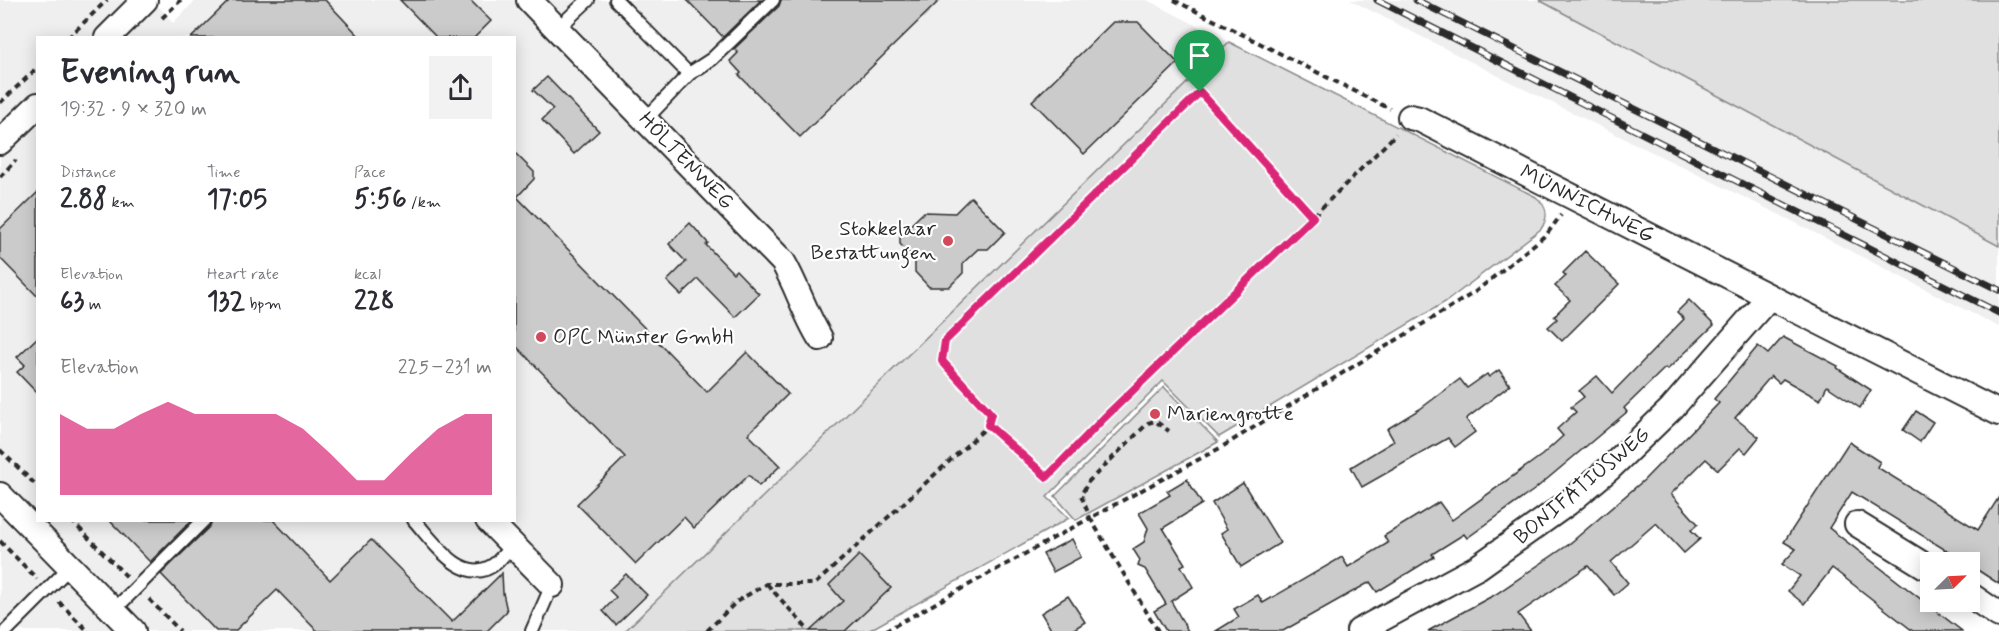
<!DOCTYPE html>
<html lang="en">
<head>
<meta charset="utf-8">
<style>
	:root { --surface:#fff; --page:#f2f2f3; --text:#2b2b33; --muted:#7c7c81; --accent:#db2777 }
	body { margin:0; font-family:Mynerve,sans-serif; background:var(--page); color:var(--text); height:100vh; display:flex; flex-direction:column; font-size:22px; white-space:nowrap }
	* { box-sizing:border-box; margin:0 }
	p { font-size:20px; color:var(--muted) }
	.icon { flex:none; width:33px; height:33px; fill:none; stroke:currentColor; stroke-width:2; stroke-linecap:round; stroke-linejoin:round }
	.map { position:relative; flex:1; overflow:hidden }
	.side { position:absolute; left:36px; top:36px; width:480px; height:486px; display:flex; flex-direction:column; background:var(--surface); border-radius:0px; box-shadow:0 3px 15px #0003 }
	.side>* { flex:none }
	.needle { width:39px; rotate:66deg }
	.controls { position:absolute; left:1920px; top:552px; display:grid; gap:12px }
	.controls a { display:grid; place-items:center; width:60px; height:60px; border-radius:0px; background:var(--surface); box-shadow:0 3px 15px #0003; font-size:30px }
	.pin { position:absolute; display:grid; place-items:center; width:51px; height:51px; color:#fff; margin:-62px -26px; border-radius:50% 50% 50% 0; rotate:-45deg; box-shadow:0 0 6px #0007 }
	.pin .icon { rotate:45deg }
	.round { display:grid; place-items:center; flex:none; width:63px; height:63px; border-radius:0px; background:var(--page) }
	.head { display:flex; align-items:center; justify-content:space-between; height:102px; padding:0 24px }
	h1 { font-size:33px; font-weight:700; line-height:45px }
	.figures { display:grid; grid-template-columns:repeat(3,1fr); gap:9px; height:102px; padding:6px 24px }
	.figures div { display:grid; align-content:center }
	.figures b { font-size:26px; font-weight:700 }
	.figures small { font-size:16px; font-weight:400 }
	.figures p { font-size:16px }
	.chart { height:168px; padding:12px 24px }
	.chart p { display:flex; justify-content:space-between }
	.chart svg { width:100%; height:108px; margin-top:6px; fill:var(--accent); opacity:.7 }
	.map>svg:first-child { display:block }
	.built { fill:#efefef; fill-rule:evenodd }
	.green { fill:#e0e0e0; stroke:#868686; stroke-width:1.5 }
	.building { fill:#cbcbcb; stroke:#2b2b2b; stroke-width:1.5 }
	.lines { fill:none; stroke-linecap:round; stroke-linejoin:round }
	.lane-casing { stroke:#2b2b2b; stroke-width:16 }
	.street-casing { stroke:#2b2b2b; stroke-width:28 }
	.path { stroke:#2b2b2b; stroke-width:4; stroke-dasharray:6 4.5; stroke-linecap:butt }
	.lane { stroke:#fff; stroke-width:12 }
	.street { stroke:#fff; stroke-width:24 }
	.rail-casing { stroke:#2b2b2b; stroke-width:7 }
	.rail { stroke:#fff; stroke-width:4.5; stroke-dasharray:14; stroke-linecap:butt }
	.route-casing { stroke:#fff; stroke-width:12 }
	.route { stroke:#db2777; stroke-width:8 }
	.poi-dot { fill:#d1495b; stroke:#fff; stroke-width:2 }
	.labels { text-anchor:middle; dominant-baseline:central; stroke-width:4.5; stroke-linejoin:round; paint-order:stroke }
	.street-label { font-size:21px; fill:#2b2b2b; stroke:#fff }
	.poi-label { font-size:21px; fill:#2b2b2b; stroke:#fff; text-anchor:start }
</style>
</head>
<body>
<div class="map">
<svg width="1999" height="631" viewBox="0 0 1999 631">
	<rect width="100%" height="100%" fill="#fff"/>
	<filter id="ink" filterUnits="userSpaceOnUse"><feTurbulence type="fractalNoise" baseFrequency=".0167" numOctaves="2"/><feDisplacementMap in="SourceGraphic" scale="12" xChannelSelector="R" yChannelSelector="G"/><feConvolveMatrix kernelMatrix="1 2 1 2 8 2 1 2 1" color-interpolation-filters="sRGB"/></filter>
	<g filter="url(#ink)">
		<g class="built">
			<path d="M 0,0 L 153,0 L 173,23 L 196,0 L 1147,0 L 1229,42 L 625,631 L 0,631 ZM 38,38 L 514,38 L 514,520 L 38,520 Z"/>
			<polygon points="1350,0 1539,0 1999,246 1999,327 1786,218 1526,90"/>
		</g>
		<g class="green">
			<polygon points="1539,0 1999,0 1999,246"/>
			<path d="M 1229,42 L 1536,197 C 1548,207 1549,217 1541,229 L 1447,301 L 1219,437 L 1163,381 L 1047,497 L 1069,518 L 868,631 L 625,631 Z"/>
			<polygon points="1164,387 1218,442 1076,520 1055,496"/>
		</g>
		<g class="building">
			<polygon points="230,0 325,0 361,38 191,38"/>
			<polygon points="400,0 470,0 491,21 474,38 437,38"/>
			<polygon points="687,0 761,0 723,37"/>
			<polygon points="781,0 940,0 800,137 739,75 741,73 730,61 738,53 734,49 779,6"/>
			<polygon points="1113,22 1138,22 1178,63 1084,154 1032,101"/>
			<polygon points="547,77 599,131 574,154 542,120 553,109 533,90"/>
			<polygon points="514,152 534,172 534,179 517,197 707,392 747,352 788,394 748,434 780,466 759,486 749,475 694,528 684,517 636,564 577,504 625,457 514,344"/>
			<polygon points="38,192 38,297 0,258 0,229"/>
			<polygon points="971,197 1005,232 988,249 978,249 963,263 963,273 949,287 929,287 915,272 915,259 900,244 900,235 924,212 955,213"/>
			<polygon points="690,223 708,243 706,245 733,273 736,270 759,294 735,317 698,279 681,295 667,281 686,262 669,244"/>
			<polygon points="1585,251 1619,284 1562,341 1548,327 1557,319 1554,316 1570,300 1555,286 1566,276 1563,273"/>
			<polygon points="1689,300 1714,325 1667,370 1665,368 1624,408 1627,412 1615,422 1534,490 1467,538 1464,534 1432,554 1434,557 1377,592 1370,582 1283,631 1216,631 1239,617 1234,609 1258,595 1263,603 1342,557 1348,567 1388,543 1384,536 1439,502 1452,520 1542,455 1563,436 1557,429 1576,412 1571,407 1584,397 1579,391 1597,376 1612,393 1684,319 1677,312"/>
			<polygon points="38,337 38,394 17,372 25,365 17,357"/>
			<polygon points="1783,337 1838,366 1837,368 1871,390 1860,408 1827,386 1820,400 1783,379 1779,383 1771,376 1735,418 1759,437 1746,453 1740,448 1718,470 1706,459 1671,494 1698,524 1691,530 1700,539 1684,553 1656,523 1611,562 1628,583 1614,595 1588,566 1518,614 1531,631 1428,631 1496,594 1568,545 1644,480 1719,403 1714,399 1758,346 1768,354"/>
			<polygon points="1499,370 1510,385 1466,419 1475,432 1455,447 1448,438 1362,487 1351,467 1394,441 1387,429 1420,409 1460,379 1467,388 1487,374 1489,377"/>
			<polygon points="1916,411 1933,422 1920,442 1903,430"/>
			<polygon points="1849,442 1880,462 1877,467 1978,530 1999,497 1999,584 1970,565 1970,562 1965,562 1852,492 1829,528 1962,631 1913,631 1832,568 1804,604 1788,591 1800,576 1782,564 1796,549 1784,542"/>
			<polygon points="1187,479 1202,504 1163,528 1185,564 1181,566 1193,587 1171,601 1188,631 1166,631 1154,611 1166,604 1145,569 1138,566 1140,560 1133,549 1144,542 1148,528 1139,513 1170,495 1167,491"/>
			<polygon points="1243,483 1280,543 1241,567 1221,533 1227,529 1212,503"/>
			<polygon points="109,520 192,520 150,562"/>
			<polygon points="212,520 273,520 330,580 371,540 452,622 502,573 503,593 507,611 487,631 317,631 277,590 235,631 216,631 161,574 210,526"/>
			<polygon points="1072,539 1081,557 1053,572 1043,554"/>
			<polygon points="859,555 891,588 845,631 810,631 843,601 829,585"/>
			<polygon points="626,574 647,595 616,625 603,611 616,597 609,590"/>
			<polygon points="1068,596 1085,622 1071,631 1052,631 1041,613"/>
		</g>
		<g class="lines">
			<defs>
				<g id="lane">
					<polyline points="616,0 689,74"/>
					<polyline points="557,29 588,0"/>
					<polyline points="645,120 689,74 712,59 773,0"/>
					<path d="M 414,520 C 434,542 464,589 496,563 C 502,558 507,551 512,545"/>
					<polyline points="113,611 204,520"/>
					<polyline points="6,631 69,568"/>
					<polyline points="532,631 552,585"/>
				</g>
				<g id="street">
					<path d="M 529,0 L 783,262 C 797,286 805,314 820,338"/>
					<polyline points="107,38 145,0"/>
					<polyline points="1410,117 1419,119 1999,413"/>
					<polyline points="0,142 38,105"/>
					<polyline points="0,495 133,631"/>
					<polyline points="488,520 552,585"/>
					<polyline points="1857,524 1930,569"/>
					<polyline points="1970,595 1999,615"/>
					<polyline points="1359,631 1478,567 1568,503 1610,468 1672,408 1769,297"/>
				</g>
			</defs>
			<use href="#lane" class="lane-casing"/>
			<use href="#street" class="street-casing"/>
			<g class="path">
				<polyline points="1174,0 1390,109"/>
				<polyline points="162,18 181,0"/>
				<polyline points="68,38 107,0"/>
				<polyline points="0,103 38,67"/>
				<polyline points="0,177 16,160"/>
				<path d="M 989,425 L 1047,477 C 1161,360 1281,250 1396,134"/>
				<polyline points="0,450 38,487"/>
				<polyline points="71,520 127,577"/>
				<polyline points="0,541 37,579"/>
				<polyline points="767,584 809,631"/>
				<polyline points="149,599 180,631"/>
				<polyline points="59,602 88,631"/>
				<polyline points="707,631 736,602 766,584 815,584 989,425 991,414 942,361 945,341 1200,92 1313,217"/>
				<polyline points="885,631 1090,518 1081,495 1089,481 1148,423 1155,421 1169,431"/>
				<polyline points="1158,631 1090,518 1220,448 1475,292 1547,234 1561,215"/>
			</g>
			<use href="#lane" class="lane"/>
			<use href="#street" class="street"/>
			<defs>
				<g id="rail">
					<polyline points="1377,0 1999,313"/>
					<polyline points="1416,0 1999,290"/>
				</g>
			</defs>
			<use href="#rail" class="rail-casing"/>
			<use href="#rail" class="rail"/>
		</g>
	</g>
	<g class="lines" filter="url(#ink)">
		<defs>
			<polygon id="route" points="1200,92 1313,217 1104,418 1047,477 988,425 991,414 942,361 945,341"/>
		</defs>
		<use href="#route" class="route-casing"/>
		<use href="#route" class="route"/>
	</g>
	<g class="poi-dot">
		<circle cx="948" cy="241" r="6"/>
		<circle cx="541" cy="337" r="6"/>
		<circle cx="1155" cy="414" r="6"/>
	</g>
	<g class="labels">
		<g class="street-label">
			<text transform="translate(686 161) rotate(46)">HÖLTENWEG</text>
			<text transform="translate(1587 204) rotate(27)">MÜNNICHWEG</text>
			<text transform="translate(1582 486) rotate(-40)">BONIFATIUSWEG</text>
		</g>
		<g class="poi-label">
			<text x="936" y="229" text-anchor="end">Stokkelaar<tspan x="936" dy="24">Bestattungen</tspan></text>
			<text x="553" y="337">OPC Münster GmbH</text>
			<text x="1167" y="414">Mariengrotte</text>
		</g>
	</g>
</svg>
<div class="controls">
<a><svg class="needle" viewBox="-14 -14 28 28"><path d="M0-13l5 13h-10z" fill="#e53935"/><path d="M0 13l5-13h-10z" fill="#7c7c81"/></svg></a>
</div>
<div class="pin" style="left:1200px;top:92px;background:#1e9e55"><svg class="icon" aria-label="arrive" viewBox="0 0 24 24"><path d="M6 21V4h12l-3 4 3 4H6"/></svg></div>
<section class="side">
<div class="head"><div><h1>Evening run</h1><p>19:32 · 9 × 320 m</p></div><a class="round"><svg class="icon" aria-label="share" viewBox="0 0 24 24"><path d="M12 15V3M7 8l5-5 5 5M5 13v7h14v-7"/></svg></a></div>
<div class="figures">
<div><p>Distance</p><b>2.88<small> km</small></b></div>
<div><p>Time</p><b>17:05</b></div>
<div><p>Pace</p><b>5:56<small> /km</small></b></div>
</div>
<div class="figures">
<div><p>Elevation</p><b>63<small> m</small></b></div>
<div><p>Heart rate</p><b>132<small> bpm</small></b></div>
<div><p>kcal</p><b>228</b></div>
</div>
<div class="chart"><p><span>Elevation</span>225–231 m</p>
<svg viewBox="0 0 160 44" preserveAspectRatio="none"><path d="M0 44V11L10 17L20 17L30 11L40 6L50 11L60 11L70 11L80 11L90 17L100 27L110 38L120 38L130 27L140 17L150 11L160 11V44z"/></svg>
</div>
</section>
</div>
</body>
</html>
